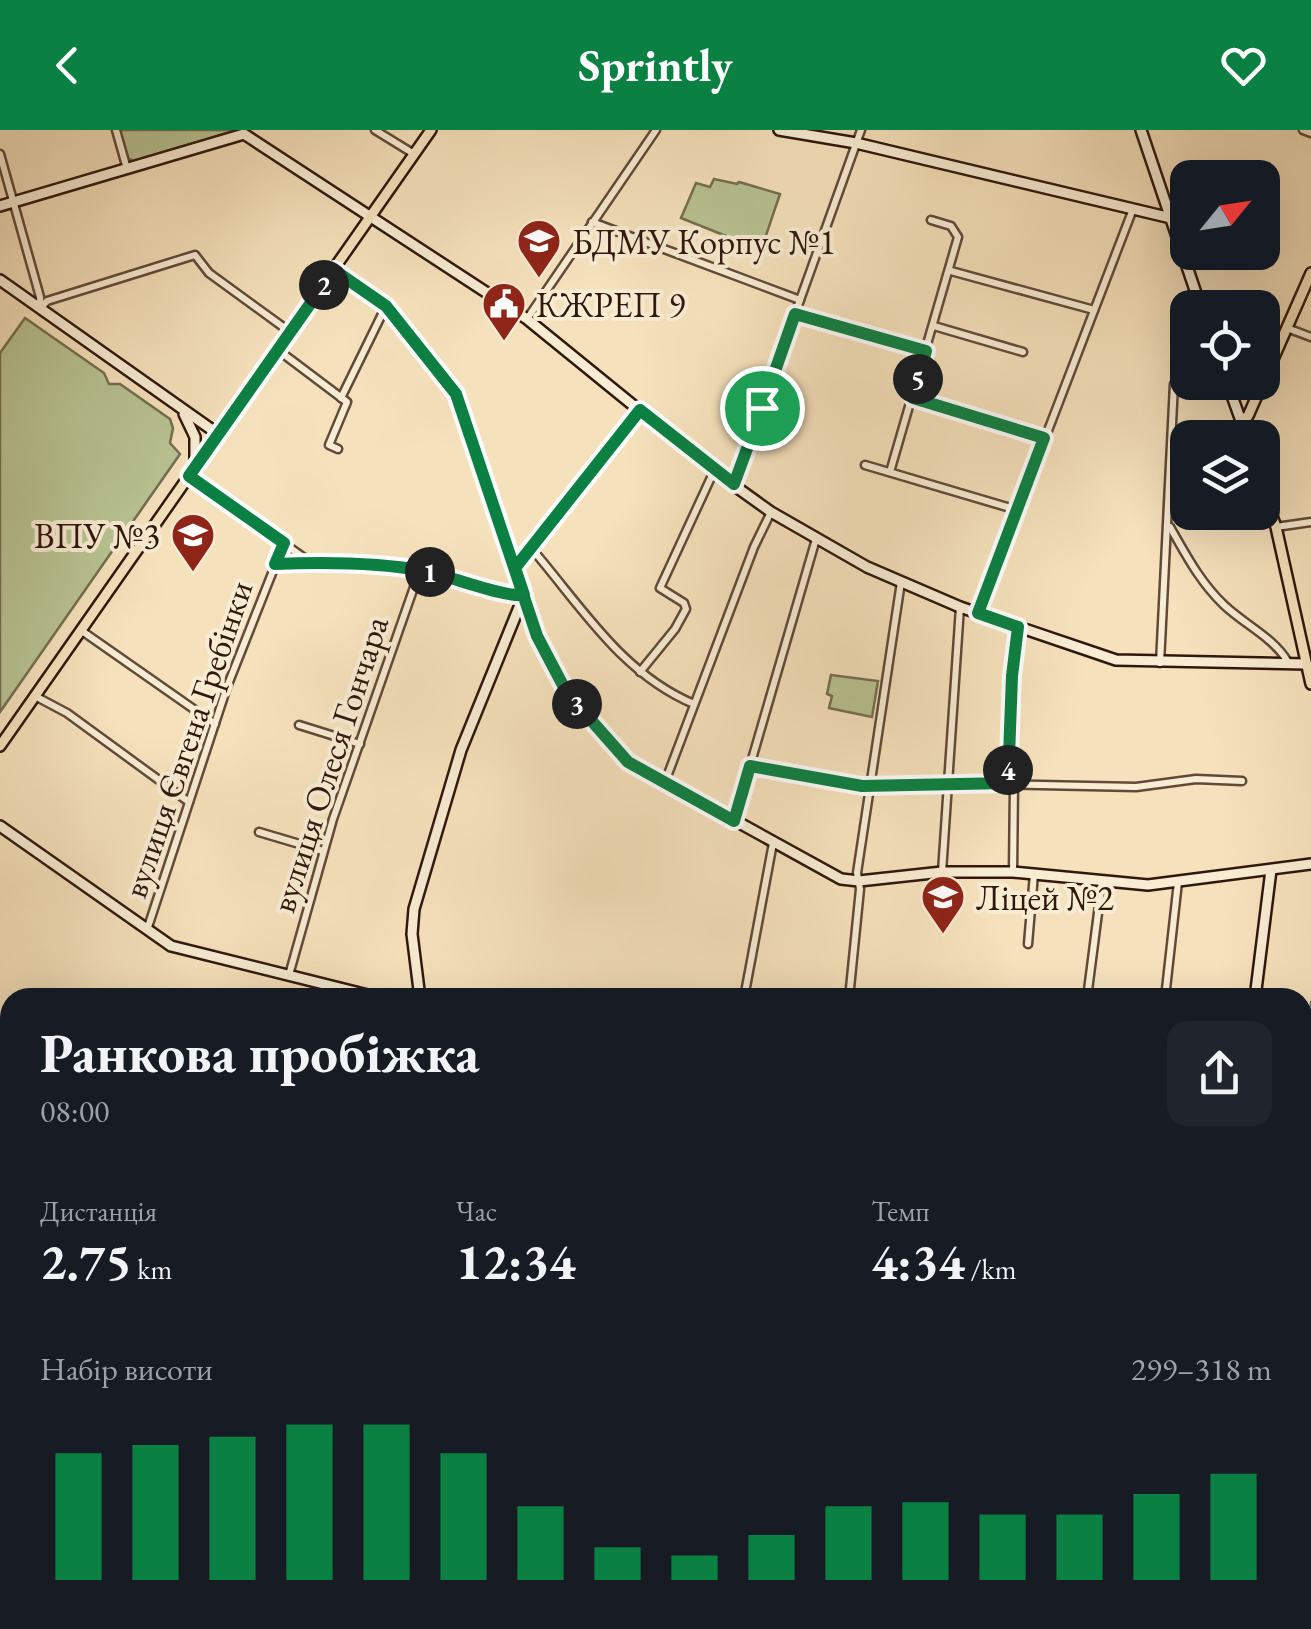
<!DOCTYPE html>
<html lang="uk">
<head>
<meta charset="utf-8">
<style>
	:root { --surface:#171b24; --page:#20242c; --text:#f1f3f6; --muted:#9ea1a6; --accent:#0b8043 }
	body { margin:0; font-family:"EB Garamond",serif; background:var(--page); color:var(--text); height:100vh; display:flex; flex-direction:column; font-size:38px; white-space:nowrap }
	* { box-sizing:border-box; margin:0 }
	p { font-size:32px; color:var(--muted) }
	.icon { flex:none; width:55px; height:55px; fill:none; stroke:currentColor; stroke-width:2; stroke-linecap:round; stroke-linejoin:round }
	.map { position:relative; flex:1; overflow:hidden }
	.sheet { position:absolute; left:0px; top:858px; width:1312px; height:642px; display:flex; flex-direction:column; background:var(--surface); border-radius:30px 30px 0 0; box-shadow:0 10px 40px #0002 }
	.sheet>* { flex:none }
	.needle { width:65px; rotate:60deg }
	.controls { position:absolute; left:1170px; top:30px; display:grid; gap:20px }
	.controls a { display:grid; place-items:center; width:110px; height:110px; border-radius:20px; background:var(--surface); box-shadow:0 10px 40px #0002; font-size:50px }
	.pin { position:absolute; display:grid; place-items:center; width:85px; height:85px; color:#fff; margin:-42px; border:5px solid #fff; border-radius:50%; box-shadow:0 2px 10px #0007 }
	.km { position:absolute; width:50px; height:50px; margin:-25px; border-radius:50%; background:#222; color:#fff; font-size:28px; line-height:50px; text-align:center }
	.round { display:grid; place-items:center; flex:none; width:105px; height:105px; border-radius:20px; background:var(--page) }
	.overview { display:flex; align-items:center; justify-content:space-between; height:170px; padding:0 40px }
	h1 { font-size:55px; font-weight:700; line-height:75px }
	.metrics { display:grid; grid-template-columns:repeat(3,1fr); gap:15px; height:170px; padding:10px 40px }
	.metrics div { display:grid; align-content:center }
	.metrics b { font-size:50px; font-weight:700 }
	.metrics small { font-size:28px; font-weight:400 }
	.metrics p { font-size:28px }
	.chart { height:280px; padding:20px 40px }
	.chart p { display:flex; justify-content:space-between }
	.chart svg { width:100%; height:180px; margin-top:10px; stroke:var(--accent); stroke-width:6 }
	header { display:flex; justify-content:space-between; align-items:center; height:130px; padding:0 40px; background:var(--accent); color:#fff; font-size:45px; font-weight:700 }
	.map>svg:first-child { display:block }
	.green { fill:#b8c393; stroke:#746e50; stroke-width:2.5 }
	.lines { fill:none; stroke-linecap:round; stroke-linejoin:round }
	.stream { stroke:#747a76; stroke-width:2.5 }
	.street-casing { stroke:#614a39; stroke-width:11 }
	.secondary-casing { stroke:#30180d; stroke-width:14 }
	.primary-casing { stroke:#30180d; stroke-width:14 }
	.street { stroke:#f8ecd3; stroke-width:6 }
	.secondary { stroke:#f8ecd3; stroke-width:9 }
	.primary { stroke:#f5e1bc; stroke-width:9 }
	.rail { stroke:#30180d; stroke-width:2.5; stroke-dasharray:18 18; stroke-linecap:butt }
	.route-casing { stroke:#fff; stroke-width:20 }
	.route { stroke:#0b8043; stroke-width:12 }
	.labels { text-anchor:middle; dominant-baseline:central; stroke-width:8; stroke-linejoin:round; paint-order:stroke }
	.poi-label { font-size:35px; fill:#30180d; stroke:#f8ecd3; text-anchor:start }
	.street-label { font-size:35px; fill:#30180d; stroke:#f8ecd3 }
</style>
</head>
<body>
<header><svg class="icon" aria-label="back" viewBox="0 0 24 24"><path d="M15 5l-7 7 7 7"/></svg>Sprintly<svg class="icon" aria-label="heart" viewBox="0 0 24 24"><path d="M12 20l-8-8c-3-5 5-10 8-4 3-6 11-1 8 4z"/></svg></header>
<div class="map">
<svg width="1311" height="1499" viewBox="0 0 1311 1499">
	<rect width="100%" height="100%" fill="#f5e1bc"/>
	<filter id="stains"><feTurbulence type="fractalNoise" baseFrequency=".002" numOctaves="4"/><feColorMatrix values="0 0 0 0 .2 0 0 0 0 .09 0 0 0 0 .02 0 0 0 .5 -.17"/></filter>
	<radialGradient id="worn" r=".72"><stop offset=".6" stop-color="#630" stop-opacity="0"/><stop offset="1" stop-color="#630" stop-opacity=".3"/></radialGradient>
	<g class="green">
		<polygon points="119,0 237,0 134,31 127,28"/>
		<polygon points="714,49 737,54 739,52 780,64 761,120 681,88 696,53 710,57"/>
		<polygon points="25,188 104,243 109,254 120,254 170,289 173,298 170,313 180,324 0,582 0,223"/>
		<polygon points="831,545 878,551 872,587 829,578 832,566 827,564"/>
		<polygon points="1311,1114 1311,1224 1303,1363 1302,1144 1305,1144 1306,1115"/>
	</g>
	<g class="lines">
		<g class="stream">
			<polyline points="1302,943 1311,872"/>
			<polyline points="1183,1492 1184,1490"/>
		</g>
		<defs>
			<g id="street">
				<polyline points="116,0 127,39"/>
				<polyline points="375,0 414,24"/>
				<polyline points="1303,0 1311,3"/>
				<polyline points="0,24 40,167 40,177"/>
				<polyline points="592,92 800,170"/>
				<polyline points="951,141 1094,180"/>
				<polyline points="40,179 47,171 195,125 209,143 290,202"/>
				<polyline points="795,184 926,221"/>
				<polyline points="527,189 656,0"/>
				<polyline points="934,196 1023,222"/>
				<polyline points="1287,198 1311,207"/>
				<polyline points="278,220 347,272 329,315 338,319"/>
				<polyline points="341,268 386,176"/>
				<polyline points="913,268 1044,308"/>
				<polyline points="865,335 1017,380"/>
				<polyline points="890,342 958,107 951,96 931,90"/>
				<polyline points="189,346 310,432"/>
				<polyline points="734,354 861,0"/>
				<path d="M 1170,397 C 1186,425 1200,452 1224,475 C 1245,495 1273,507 1288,532"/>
				<polyline points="1276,397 1311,392"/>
				<path d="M 532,419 C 581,476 622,544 694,574"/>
				<path d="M 275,434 C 324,432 376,432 424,441 C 448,445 506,468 523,465"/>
				<polyline points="515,438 640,280"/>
				<polyline points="978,483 1133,79"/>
				<polyline points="82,501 215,594"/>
				<polyline points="1160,533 1174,254 1188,241"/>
				<polyline points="640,542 675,499 686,479 684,473 660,458 714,341"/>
				<polyline points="35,566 67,583 189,672"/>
				<polyline points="299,595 360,614"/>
				<polyline points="750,636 862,656 947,653 1136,657 1196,649 1242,651"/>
				<polyline points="665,652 754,417 771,382"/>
				<polyline points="1008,653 1012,547 1018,497"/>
				<polyline points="734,691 816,409"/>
				<polyline points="259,702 323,721"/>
				<polyline points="942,742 960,477"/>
				<polyline points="1013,742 1014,653"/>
				<polyline points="147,800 227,557 284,413"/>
				<polyline points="1028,814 1034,744"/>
				<polyline points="289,845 333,689 420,440"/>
				<polyline points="744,868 773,713"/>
				<polyline points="849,868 860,759 857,743 901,452"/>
				<polyline points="1087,868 1102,752"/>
				<polyline points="1165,868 1178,752"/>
				<polyline points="0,898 10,905"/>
				<polyline points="0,1020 10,997"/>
				<polyline points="0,1084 10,1085"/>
				<polyline points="0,1442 8,1365"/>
				<polyline points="203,1490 204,1499"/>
				<polyline points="565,1499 574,1490"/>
				<polyline points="804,1499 805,1490"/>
			</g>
			<g id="secondary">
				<polyline points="779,0 856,13 1171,88"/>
				<polyline points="1141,0 1201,178"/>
				<polyline points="0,76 244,4 527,189 714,341 771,382 867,437 960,477 1116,530 1306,534"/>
				<polyline points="334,140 386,176 456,264 546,526 567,563 629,632 841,749 859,751 942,742 1013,742 1148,755 1311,734"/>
				<polyline points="0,150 218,304"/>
				<polyline points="1227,252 1241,291"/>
				<polyline points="184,284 195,307 195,336"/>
				<polyline points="0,696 171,816 380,868"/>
				<polyline points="420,868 412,804 414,779 461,620 524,465"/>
				<polyline points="1255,868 1271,740"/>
				<polyline points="305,1499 306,1490"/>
			</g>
			<g id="primary">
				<polyline points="1246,308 1241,291 1248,286 1311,143"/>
				<polyline points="1262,357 1276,397 1311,554"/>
				<polyline points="0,616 431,0"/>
			</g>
		</defs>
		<use href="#street" class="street-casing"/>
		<use href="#secondary" class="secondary-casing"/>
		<use href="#primary" class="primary-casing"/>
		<use href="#street" class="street"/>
		<use href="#secondary" class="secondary"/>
		<use href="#primary" class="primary"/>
		<g class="rail">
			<polyline points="1302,1212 1311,980"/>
			<polyline points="1230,1499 1236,1490"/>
		</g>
	</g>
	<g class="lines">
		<defs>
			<path id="route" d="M 762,278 L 734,354 L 640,280 L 515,438 L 524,465 C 506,468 449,446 425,441 C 376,432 324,432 275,434 L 284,413 L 189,346 L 334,140 L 386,176 L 456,264 L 537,506 L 567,563 L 628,632 L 734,691 L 750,636 L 862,656 L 1008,653 L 1012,546 L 1018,497 L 978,483 L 1044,308 L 913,268 L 926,221 L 795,184 L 762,278"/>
		</defs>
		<use href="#route" class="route-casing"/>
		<use href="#route" class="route"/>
	</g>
	<defs>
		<symbol id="university-pin" viewBox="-11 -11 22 30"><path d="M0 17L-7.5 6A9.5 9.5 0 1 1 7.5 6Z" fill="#8f2418" stroke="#f8ecd3"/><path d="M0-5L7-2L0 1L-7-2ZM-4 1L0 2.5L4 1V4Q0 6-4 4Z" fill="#fff"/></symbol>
		<symbol id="civic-pin" viewBox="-11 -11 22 30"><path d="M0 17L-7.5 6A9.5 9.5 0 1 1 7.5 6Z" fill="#8f2418" stroke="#f8ecd3"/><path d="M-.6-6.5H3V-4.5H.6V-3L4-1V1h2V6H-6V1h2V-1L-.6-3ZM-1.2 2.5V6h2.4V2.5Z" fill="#fff"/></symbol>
		<symbol id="school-pin" viewBox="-11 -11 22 30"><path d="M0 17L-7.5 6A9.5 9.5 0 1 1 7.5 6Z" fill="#8f2418" stroke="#f8ecd3"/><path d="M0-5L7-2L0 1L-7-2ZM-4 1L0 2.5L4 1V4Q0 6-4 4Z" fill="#fff"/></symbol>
	</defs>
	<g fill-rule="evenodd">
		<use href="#university-pin" x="514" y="86" width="50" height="68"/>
		<use href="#civic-pin" x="479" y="149" width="50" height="68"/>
		<use href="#university-pin" x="168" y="380" width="50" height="68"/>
		<use href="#school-pin" x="918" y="742" width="50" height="68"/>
	</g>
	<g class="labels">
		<g class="poi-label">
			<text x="572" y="111">БДМУ Корпус №1</text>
			<text x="536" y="174">КЖРЕП 9</text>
			<text x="160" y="405" text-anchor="end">ВПУ №3</text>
			<text x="976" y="767">Ліцей №2</text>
		</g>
		<g class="street-label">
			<text transform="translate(187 609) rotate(-71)">вулиця Євгена Гребінки</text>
			<text transform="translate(329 634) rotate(-72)">вулиця Олеся Гончара</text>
		</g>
	</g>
	<rect width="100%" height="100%" filter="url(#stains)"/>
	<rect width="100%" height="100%" fill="url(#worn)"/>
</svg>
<div class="controls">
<a><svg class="needle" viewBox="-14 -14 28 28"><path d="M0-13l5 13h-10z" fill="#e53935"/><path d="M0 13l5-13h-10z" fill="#9ea1a6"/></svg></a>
<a><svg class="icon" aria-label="locate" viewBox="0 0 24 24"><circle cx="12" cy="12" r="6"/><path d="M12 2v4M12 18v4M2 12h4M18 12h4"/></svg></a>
<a><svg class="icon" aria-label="layers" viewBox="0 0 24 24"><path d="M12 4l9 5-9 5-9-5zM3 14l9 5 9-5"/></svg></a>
</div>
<div class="pin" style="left:762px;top:278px;background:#1e9e55"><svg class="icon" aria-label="arrive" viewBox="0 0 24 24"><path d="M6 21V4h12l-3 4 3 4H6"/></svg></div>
<b class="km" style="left:430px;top:442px">1</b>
<b class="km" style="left:324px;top:155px">2</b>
<b class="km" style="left:577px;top:574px">3</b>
<b class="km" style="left:1008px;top:640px">4</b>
<b class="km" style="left:918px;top:249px">5</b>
<section class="sheet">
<div class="overview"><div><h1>Ранкова пробіжка</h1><p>08:00</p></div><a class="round"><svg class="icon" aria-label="share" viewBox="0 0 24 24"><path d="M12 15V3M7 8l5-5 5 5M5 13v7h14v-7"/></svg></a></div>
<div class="metrics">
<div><p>Дистанція</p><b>2.75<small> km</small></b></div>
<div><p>Час</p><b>12:34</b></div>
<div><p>Темп</p><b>4:34<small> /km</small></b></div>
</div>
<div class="chart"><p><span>Набір висоти</span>299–318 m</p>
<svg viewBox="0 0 160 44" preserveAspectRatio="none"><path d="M5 44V13M15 44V11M25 44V9M35 44V6M45 44V6M55 44V13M65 44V26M75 44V36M85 44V38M95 44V33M105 44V26M115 44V25M125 44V28M135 44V28M145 44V23M155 44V18"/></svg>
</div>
</section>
</div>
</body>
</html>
